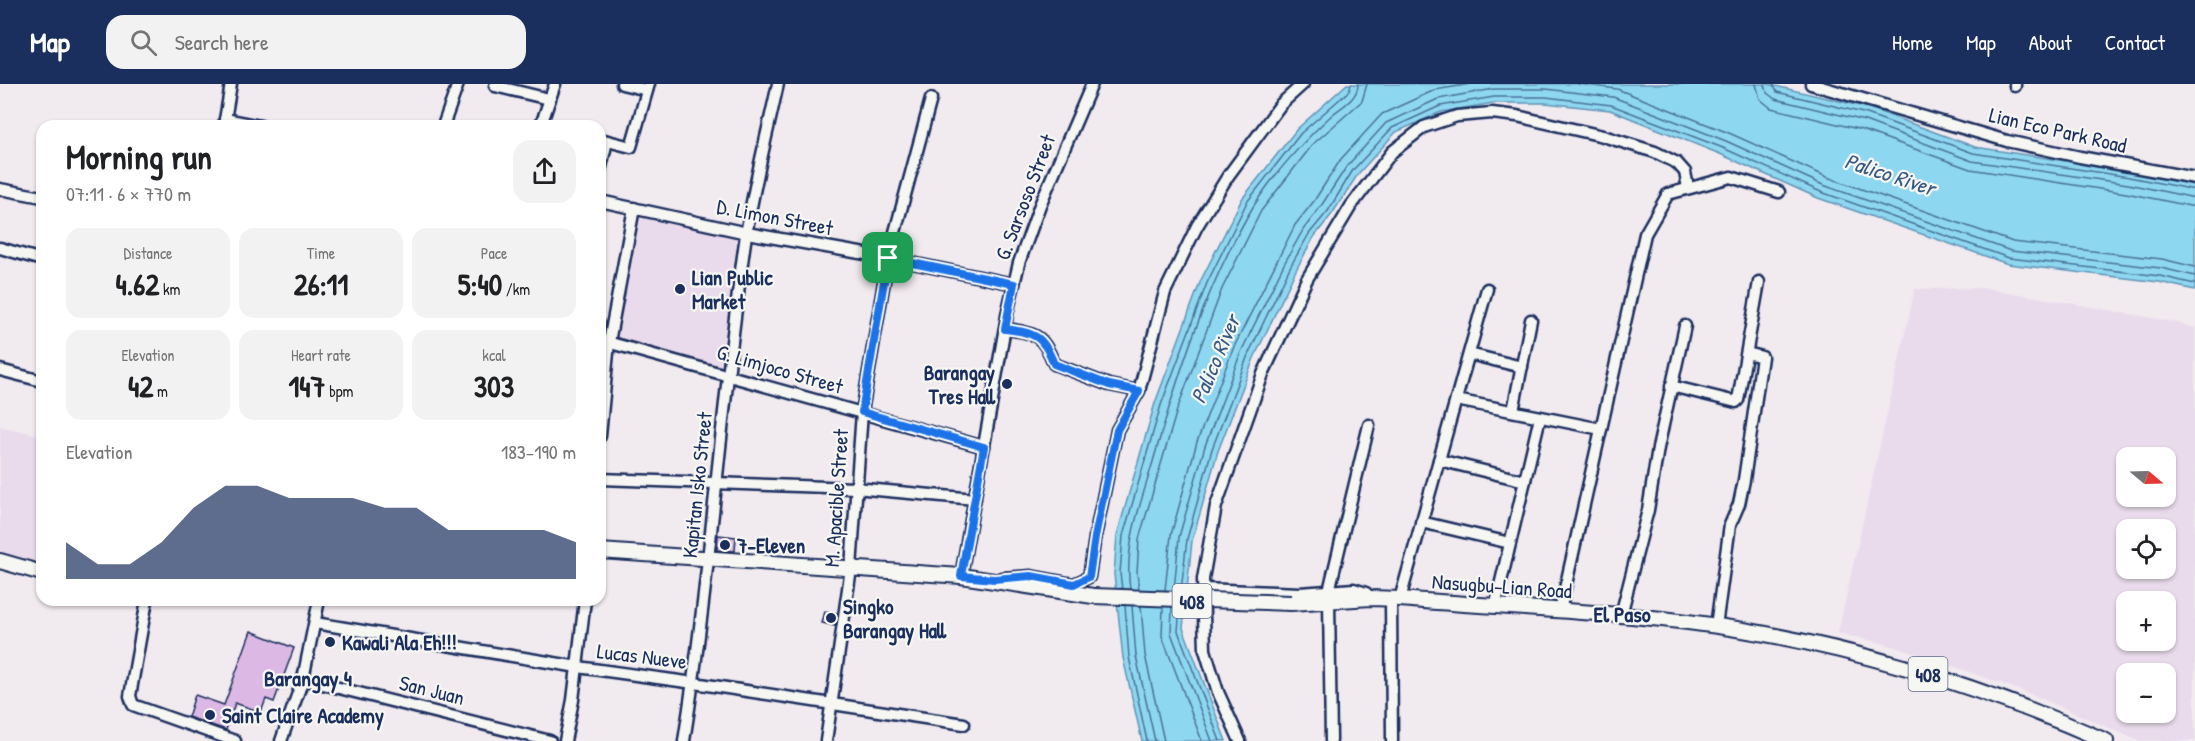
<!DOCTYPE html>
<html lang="en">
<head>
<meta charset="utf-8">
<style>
	:root { --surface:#fff; --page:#f2f2f2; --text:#202124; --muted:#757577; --accent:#1b2f5e }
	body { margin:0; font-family:"Patrick Hand",sans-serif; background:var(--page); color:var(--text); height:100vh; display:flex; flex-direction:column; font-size:22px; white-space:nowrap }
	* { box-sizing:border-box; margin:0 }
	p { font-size:20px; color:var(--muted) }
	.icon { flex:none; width:33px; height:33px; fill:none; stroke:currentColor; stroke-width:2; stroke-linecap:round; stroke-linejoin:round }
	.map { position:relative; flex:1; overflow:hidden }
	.panel { position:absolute; left:36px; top:36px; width:570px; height:486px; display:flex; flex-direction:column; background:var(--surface); border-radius:18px; box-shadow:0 2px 4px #0004 }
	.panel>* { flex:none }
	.needle { width:39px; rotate:109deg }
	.buttons { position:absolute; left:2116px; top:363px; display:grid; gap:12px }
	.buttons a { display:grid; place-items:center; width:60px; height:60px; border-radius:12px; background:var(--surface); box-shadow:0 2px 4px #0004; font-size:30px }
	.pin { position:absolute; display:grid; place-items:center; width:51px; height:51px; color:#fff; margin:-26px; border-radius:12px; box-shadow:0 3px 9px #0006 }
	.round { display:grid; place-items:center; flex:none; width:63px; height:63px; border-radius:18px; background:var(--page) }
	.headline { display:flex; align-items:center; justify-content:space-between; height:102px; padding:0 30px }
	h1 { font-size:33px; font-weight:700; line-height:45px }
	.metrics { display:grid; grid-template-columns:repeat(3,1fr); gap:9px; height:102px; padding:6px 30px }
	.metrics div { display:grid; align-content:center; border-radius:15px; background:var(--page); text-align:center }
	.metrics b { font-size:30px; font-weight:700 }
	.metrics small { font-size:16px; font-weight:400 }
	.metrics p { font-size:16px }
	.chart { height:168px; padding:12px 30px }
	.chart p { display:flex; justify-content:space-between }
	.chart svg { width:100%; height:108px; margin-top:6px; fill:var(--accent); opacity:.7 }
	header { display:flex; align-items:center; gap:36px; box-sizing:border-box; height:84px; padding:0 30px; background:var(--accent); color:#fff }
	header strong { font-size:28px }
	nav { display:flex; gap:33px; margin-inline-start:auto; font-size:21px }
	.search { width:420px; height:54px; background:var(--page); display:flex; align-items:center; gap:15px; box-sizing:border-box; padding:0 21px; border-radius:18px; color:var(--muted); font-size:22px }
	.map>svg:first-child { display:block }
	.built { fill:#eadbec; fill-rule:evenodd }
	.water { fill:#8ed7f0; stroke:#6094b6; stroke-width:1.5 }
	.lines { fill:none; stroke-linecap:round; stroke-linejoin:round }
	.shore { stroke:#497298; stroke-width:1.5 }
	.building { fill:#dbb9e4; stroke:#1b2f5e; stroke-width:1.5 }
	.minor-casing { stroke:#1b2f5e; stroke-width:15 }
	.major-casing { stroke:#1b2f5e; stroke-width:18 }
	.minor { stroke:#f6f6f2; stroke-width:10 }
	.major { stroke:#f6f6f2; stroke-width:14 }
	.major-bridge-casing { stroke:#1b2f5e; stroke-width:18; stroke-linecap:butt }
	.major-bridge { stroke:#f6f6f2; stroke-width:14 }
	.route-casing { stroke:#fff; stroke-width:12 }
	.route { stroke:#1a73e8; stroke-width:8 }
	.poi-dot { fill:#1b2f5e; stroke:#f6f6f2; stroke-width:2 }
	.labels { text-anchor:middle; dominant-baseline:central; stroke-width:4.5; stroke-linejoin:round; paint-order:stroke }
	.shield { fill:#f6f6f2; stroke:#5d6b8a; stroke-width:1.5 }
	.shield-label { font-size:20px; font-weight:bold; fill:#1b2f5e }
	.street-label { font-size:21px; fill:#1b2f5e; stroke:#f6f6f2 }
	.poi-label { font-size:21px; font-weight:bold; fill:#1b2f5e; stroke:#f6f6f2; text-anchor:start }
	.water-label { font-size:22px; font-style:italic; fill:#385982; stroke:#f6f6f2 }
	.neighbourhood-label { font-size:22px; font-weight:bold; fill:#1b2f5e; stroke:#f6f6f2 }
</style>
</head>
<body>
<header>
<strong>Map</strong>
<div class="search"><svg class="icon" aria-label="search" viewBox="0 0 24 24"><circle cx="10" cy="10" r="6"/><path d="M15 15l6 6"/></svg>Search here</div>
<nav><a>Home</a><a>Map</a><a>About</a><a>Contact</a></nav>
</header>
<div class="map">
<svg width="2195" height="657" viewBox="0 0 2195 657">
	<rect width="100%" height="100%" fill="#f1eaef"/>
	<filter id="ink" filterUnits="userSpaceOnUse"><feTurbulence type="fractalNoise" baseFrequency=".0167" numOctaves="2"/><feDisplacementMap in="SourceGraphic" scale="12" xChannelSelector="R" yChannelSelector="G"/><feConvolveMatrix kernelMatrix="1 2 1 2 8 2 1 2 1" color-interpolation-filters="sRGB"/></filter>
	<g filter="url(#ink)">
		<g class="built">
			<polygon points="638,130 743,155 726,285 615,255"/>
			<path d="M 1986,204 L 2174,238 L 2195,244 L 2195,657 L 2140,657 L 2033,611 L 1964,586 L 1886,560 L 1838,549 L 1915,205 ZM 2127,374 L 2166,374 L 2166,412 L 2127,412 ZM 2127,446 L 2166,446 L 2166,484 L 2127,484 ZM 2127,518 L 2166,518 L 2166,556 L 2127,556 ZM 2127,590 L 2166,590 L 2166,628 L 2127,628 Z"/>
			<polygon points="0,342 42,352 42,481 0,468"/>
		</g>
		<polygon class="water" points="1347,0 1767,0 1869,24 1975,63 2130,87 2195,101 2195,206 2159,198 2008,180 1818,114 1720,70 1610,26 1545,19 1494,19 1441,28 1396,48 1358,90 1332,130 1314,153 1296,186 1254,274 1218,367 1192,457 1183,544 1226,657 1142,657 1123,574 1114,490 1117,451 1155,319 1201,196 1242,115 1297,45"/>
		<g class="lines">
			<g class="shore">
				<polyline points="1578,0 1617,5 1729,49 1827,93 2013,158 2162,175 2195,183"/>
				<polyline points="1756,0 1760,15 1771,24 1862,46 1970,85 2126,109 2195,123"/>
				<polyline points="1765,0 1767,9 1775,15 1865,37 1972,77 2128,100 2195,114"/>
				<polyline points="1773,0 1777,8 1867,30 1973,69 2129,93 2195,106"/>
				<polyline points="1122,505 1120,489 1123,452 1161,321 1207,199 1247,118 1301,49 1349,7 1351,0"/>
				<path d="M 1130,505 C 1124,462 1140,422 1152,381 C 1177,294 1206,201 1253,123 C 1273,91 1305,55 1333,30 C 1343,22 1358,14 1358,0"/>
				<polyline points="1139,505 1137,489 1139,455 1177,326 1222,205 1261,127 1313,60 1362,17 1367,0"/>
				<polyline points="1165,506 1171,451 1197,358 1233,265 1295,141 1314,117 1341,75 1382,30 1435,6 1471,0"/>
				<polyline points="1174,507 1179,453 1205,362 1241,268 1284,180 1303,146 1321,122 1347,82 1386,39 1438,15 1494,5 1546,5 1613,13 1726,57 1823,101 2011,167 2161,184 2195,192"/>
				<polyline points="1181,507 1187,455 1212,365 1248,271 1290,183 1309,150 1328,127 1353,86 1392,44 1440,22 1494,13 1546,13 1611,21 1723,64 1821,108 2009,174 2160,192 2195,200"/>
				<polyline points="1125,521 1129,573 1147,657"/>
				<polyline points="1132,522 1136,572 1155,657"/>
				<polyline points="1141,522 1145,571 1164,657"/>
				<polyline points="1163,523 1162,552 1202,657"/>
				<polyline points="1172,523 1171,549 1212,657"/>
				<polyline points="1180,523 1178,547 1220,657"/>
			</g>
		</g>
		<g class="building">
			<polygon points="718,451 736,453 735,467 717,466"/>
			<polygon points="825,527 837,529 835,542 822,539"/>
			<polygon points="251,547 294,564 274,618 266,615 261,628 235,619 226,646 188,633 195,611 224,621"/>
		</g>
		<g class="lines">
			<defs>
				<g id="minor">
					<polyline points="496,0 495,2 549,15"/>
					<polyline points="622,0 647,6"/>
					<polyline points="1811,0 2007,57 2080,73 2195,94"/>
					<polyline points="2015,2 2015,0"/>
					<polyline points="225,35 261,42"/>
					<polyline points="224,42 231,0"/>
					<polyline points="443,42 458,0"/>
					<polyline points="547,42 541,41 555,0"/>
					<polyline points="600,55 631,63 649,0"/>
					<polyline points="600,87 607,57"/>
					<polyline points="0,105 42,113"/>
					<polyline points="600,117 747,149 888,174 1014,200"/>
					<polyline points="0,164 42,176"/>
					<path d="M 1005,245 C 1035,249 1043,250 1054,280 L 1109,301 L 1139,307 L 1165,208 L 1197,142 L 1228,92 L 1281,20 L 1303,0"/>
					<polyline points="600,256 984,363"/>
					<polyline points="1469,270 1522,283"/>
					<polyline points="0,286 42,297"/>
					<polyline points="1671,302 1736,318 1738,316 1759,198"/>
					<polyline points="1456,316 1601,345"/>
					<polyline points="1513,327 1531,236"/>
					<polyline points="600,352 609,258 634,124"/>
					<polyline points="1439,376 1525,397"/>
					<polyline points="600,395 855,404 975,415"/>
					<polyline points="1421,438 1510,459"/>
					<polyline points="961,492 1008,226 1019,179 1040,121 1092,0"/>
					<polyline points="1001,494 1031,492 1074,500 1089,493 1095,453 1117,346 1139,307"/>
					<polyline points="1203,505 1300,509 1354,505 1366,509 1371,514"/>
					<polyline points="1329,507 1369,341"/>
					<polyline points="1391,515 1392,657"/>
					<polyline points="1400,515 1487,205"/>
					<polyline points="147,516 130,612 133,621 235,657"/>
					<polyline points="1329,517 1331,657"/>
					<polyline points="1495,523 1540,333"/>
					<polyline points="1560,527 1645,150 1668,110 1731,93 1779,108"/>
					<polyline points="1621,531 1648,426 1658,364 1685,242"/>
					<polyline points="315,539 578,583 694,599 964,640"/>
					<polyline points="1716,542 1730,441 1739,420 1744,396 1762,273 1747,269"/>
					<polyline points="303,595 550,657"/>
					<polyline points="281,657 303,595 319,516"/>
					<polyline points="565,657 573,616 585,516"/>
					<path d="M 684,657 C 711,489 721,319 746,151 C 754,101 767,50 778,0"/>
					<polyline points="826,657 851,484 862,328 888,174 931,15"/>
					<polyline points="1240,657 1218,608 1205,566 1203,495 1216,422 1263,290 1307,195 1351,122 1392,68 1424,43 1457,32 1492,29 1517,32 1603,52 1655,68 1677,79 1685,88 1688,104"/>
				</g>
				<g id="major">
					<polyline points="600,467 961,492 1093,512"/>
					<polyline points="0,477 42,489"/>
					<path d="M 1291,519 L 1371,514 L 1400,515 C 1514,525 1629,527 1743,546 C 1868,567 1990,606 2106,657"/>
				</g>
			</defs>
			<use href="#minor" class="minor-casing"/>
			<use href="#major" class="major-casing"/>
			<use href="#minor" class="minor"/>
			<use href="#major" class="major"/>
			<defs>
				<polyline id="major-bridge" points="1093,512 1291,519"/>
			</defs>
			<use href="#major-bridge" class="major-bridge-casing"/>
			<use href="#major-bridge" class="major-bridge"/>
		</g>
	</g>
	<g class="lines" filter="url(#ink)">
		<defs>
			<path id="route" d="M 888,174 L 1014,200 L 1005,245 C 1035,249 1043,251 1054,280 L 1109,301 L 1139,307 L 1117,346 L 1095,453 L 1089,493 L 1074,500 L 1031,492 L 994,495 L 961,492 L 984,363 L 862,328 Z"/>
		</defs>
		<use href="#route" class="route-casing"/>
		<use href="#route" class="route"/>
	</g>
	<g class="poi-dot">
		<circle cx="680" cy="205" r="6"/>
		<circle cx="1007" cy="300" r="6"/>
		<circle cx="725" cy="461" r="6"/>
		<circle cx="831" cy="534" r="6"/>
		<circle cx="330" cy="558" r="6"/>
		<circle cx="210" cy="631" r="6"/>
	</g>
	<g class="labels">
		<g class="shield">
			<rect x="1172.5" y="500" width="39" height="34" rx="4.5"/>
			<rect x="1908.5" y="573" width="39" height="34" rx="4.5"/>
		</g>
		<g class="shield-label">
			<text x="1192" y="517">408</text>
			<text x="1928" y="590">408</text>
		</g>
		<g class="street-label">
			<text transform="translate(2058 46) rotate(13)">Lian Eco Park Road</text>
			<text transform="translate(1025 113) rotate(-69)">G. Sarsoso Street</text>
			<text transform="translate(775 133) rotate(11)">D. Limon Street</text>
			<text transform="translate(780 285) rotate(16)">G. Limjoco Street</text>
			<text transform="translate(697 401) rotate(-84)">Kapitan Isko Street</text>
			<text transform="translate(836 414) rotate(-86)">M. Apacible Street</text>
			<text transform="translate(1502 502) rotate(4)">Nasugbu-Lian Road</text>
			<text transform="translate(642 572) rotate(7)">Lucas Nueve</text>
			<text transform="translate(432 606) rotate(14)">San Juan</text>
		</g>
		<g class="poi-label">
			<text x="692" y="193">Lian Public<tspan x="692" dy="24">Market</tspan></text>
			<text x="995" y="288" text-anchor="end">Barangay<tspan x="995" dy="24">Tres Hall</tspan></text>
			<text x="737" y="461">7-Eleven</text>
			<text x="843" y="522">Singko<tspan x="843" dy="24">Barangay Hall</tspan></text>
			<text x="342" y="558">Kawali Ala Eh!!!</text>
			<text x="222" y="631">Saint Claire Academy</text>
		</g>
		<g class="water-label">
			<text transform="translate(1890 90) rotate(18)">Palico River</text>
			<text transform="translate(1215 275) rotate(-67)">Palico River</text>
		</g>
		<g class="neighbourhood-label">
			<text x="1622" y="530">El Paso</text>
			<text x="308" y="594">Barangay 4</text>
		</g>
	</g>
</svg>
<div class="buttons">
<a><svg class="needle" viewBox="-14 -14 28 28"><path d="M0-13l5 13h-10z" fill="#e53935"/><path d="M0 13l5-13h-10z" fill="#757577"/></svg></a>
<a><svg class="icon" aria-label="locate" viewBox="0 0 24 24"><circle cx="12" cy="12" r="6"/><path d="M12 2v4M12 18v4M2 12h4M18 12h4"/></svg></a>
<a>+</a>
<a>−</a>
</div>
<div class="pin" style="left:888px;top:174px;background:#1e9e55"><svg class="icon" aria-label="arrive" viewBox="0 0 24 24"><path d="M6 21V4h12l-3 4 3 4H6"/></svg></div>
<section class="panel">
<div class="headline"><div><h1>Morning run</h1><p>07:11 · 6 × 770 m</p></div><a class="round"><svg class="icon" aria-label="share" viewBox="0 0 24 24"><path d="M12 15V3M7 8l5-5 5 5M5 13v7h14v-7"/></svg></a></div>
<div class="metrics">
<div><p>Distance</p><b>4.62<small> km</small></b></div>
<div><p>Time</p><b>26:11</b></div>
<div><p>Pace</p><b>5:40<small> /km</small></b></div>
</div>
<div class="metrics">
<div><p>Elevation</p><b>42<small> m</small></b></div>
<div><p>Heart rate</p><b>147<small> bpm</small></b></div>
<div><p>kcal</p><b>303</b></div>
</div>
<div class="chart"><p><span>Elevation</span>183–190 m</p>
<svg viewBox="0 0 160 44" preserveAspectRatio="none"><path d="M0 44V29L10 38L20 38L30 29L40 15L50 6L60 6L70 11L80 11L90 11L100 15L110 15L120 24L130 24L140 24L150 24L160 29V44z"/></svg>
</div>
</section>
</div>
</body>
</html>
